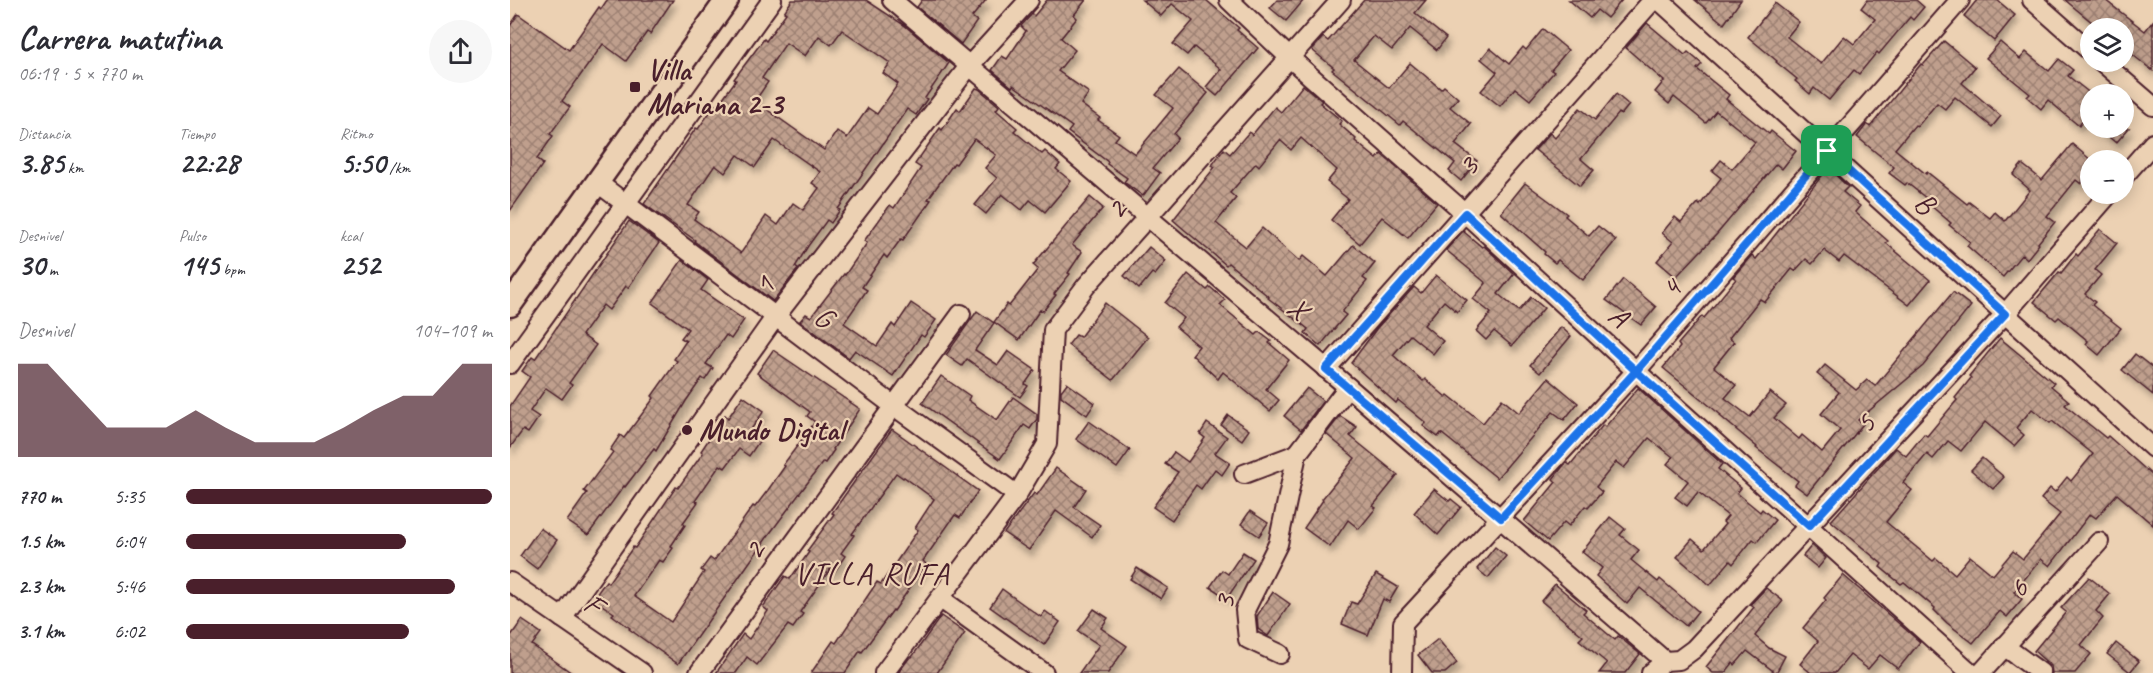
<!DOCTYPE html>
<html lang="es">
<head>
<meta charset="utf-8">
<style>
	:root { --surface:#fff; --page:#f7f7f7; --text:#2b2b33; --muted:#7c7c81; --accent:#4a1f2b }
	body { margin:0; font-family:Caveat,sans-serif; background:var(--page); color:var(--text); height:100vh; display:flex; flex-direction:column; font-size:22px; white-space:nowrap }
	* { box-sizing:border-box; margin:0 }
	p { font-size:20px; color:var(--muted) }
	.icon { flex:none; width:33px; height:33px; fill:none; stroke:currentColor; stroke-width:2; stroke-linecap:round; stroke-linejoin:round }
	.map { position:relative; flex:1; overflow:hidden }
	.drawer { display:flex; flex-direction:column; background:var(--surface); width:510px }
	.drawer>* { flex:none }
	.controls { position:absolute; left:1570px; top:18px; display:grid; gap:12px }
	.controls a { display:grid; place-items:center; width:54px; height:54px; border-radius:50%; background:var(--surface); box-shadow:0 3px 15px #0003; font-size:30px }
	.pin { position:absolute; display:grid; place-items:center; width:51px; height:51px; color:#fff; margin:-26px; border-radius:12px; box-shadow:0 3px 9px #0006 }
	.round { display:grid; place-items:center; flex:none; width:63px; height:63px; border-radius:32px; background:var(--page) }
	.headline { display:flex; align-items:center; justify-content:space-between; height:102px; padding:0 18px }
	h1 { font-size:33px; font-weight:600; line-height:45px }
	.figures { display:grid; grid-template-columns:repeat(3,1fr); gap:9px; height:102px; padding:6px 18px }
	.figures div { display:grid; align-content:center }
	.figures b { font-size:30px; font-weight:600 }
	.figures small { font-size:16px; font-weight:400 }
	.figures p { font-size:16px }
	.chart { height:168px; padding:12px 18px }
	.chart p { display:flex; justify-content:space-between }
	.chart svg { width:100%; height:108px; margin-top:6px; fill:var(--accent); opacity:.7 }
	ul { padding:0 18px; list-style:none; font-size:20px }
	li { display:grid; grid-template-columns:96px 72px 1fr; align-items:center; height:45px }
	li i { height:15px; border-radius:8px; background:var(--accent) }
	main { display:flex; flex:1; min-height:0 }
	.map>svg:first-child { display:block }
	.building { fill:url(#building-cross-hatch); stroke:#4a1f2b; stroke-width:1.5; fill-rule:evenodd; filter:url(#shadow) }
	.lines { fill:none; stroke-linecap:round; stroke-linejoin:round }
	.minor-casing { stroke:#4a1f2b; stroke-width:22 }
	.major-casing { stroke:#4a1f2b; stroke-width:27 }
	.minor { stroke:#ecd1b3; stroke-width:18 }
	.major { stroke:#ecd1b3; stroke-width:22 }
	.route-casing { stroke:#fff; stroke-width:12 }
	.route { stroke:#1a73e8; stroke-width:8 }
	.poi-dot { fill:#4a1f2b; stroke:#ecd1b3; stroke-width:2 }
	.labels { text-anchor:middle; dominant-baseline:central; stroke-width:4.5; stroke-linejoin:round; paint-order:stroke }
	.poi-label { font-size:30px; font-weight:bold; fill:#4a1f2b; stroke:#ecd1b3; text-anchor:start }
	.street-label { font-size:30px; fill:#4a1f2b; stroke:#ecd1b3 }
	.neighbourhood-label { font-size:32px; letter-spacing:1.5px; fill:#4a1f2b; stroke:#ecd1b3 }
</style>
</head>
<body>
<main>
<section class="drawer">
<div class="headline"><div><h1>Carrera matutina</h1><p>06:19 · 5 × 770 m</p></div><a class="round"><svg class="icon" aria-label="share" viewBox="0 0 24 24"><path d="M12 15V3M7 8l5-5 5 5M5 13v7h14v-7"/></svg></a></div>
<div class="figures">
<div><p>Distancia</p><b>3.85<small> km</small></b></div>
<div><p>Tiempo</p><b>22:28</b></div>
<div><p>Ritmo</p><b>5:50<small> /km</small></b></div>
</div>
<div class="figures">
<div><p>Desnivel</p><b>30<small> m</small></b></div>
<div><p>Pulso</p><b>145<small> bpm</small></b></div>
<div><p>kcal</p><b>252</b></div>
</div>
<div class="chart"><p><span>Desnivel</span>104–109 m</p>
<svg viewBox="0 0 160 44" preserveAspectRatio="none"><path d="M0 44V6L10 6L20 19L30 32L40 32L50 32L60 25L70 32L80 38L90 38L100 38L110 32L120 25L130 19L140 19L150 6L160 6V44z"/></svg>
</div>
<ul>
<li><b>770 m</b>5:35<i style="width:100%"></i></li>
<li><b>1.5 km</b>6:04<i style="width:72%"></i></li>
<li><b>2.3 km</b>5:46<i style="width:88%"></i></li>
<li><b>3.1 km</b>6:02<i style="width:73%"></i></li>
</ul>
</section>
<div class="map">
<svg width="1643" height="673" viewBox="0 0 1643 673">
	<defs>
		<pattern id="building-cross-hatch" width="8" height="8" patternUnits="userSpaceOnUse" patternTransform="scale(1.5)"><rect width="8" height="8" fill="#bf9f8d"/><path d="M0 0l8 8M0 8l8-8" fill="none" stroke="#9d8173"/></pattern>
		<filter id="shadow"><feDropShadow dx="3.5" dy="6" stdDeviation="3" flood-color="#0004"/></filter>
	</defs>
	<rect width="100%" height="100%" fill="#ecd1b3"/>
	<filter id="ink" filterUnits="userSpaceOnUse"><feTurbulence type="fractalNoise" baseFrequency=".0167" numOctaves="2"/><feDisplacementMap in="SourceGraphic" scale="12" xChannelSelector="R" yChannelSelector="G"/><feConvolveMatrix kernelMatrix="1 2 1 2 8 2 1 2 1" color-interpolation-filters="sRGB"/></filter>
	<g filter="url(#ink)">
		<g class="building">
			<polygon points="97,0 163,0 140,34 137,32 116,61 93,44 52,101 60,107 40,134 43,136 27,159 33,164 0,211 0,26 8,14 59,50 89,7 91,9"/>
			<path d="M 282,0 L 356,0 L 394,25 L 439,63 L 415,98 L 417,99 L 406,115 L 397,109 L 328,209 L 330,210 L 321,223 L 317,220 L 298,246 L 285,267 L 288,269 L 263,301 L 184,241 L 185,240 L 134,204 L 186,128 L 188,129 L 205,105 L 207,106 L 226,80 L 224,79 L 254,39 L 256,41 L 276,13 L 274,12 ZM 332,30 L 380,63 L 373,73 L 388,84 L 367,114 L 358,108 L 337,138 L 327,131 L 314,150 L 245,101 L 258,82 L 252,78 L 276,43 L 295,56 L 309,36 L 321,45 ZM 264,140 L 310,172 L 302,183 L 309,188 L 293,210 L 283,203 L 268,225 L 256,216 L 231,253 L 184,219 L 189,212 L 178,205 L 205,165 L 215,173 L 228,155 L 245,167 Z"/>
			<polygon points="412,0 476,0 462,17 467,21 451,44 407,7"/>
			<polygon points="537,0 576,0 564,15 567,18 551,38 565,50 548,71 579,93 571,104 590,118 588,120 609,135 605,140 625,154 663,108 646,95 669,69 698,93 664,134 668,138 643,168 650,173 633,196 614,182 617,178 597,164 598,162 558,132 562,127 503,85 502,87 482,70 492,56 497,59 516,31 511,26 522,14 524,16"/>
			<polygon points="632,0 696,0 729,28 727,30 748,48 707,96 696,87 711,69 684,47 677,55 663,44 683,21 662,4 651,16"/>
			<polygon points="767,0 794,0 776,21 760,8"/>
			<polygon points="854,0 916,0 905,13 936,38 927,50 900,28 882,50 864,36 844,60 879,88 900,63 931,89 934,86 948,98 940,107 961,124 945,144 967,161 951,181 939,171 945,163 893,121 890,125 822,70 824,68 802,50 813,37 818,41"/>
			<polygon points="1059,0 1112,0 1097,18 1087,10 1080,18"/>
			<polygon points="1185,0 1231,0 1214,24"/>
			<polygon points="1357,0 1406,0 1414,7 1403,20 1400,17 1369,54 1367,52 1349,74 1344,70 1319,100 1304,88 1300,94 1285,81 1287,79 1266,62 1267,61 1238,37 1265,3 1289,22 1277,37 1311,64 1334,36 1344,44 1365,19 1351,8"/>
			<polygon points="1467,0 1487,0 1505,15 1484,41 1454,16"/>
			<polygon points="1555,0 1595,0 1635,31 1643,21 1643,71 1614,48 1614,28 1589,28"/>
			<polygon points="1137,23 1175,55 1178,52 1192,64 1187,69 1219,95 1216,99 1259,134 1261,131 1286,151 1272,169 1266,164 1207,234 1166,277 1147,261 1163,242 1152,233 1165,217 1171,222 1188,203 1190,205 1211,178 1202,171 1211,160 1222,169 1245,142 1206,111 1196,123 1164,97 1159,104 1145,92 1154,81 1116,48"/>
			<polygon points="1033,29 1058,50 1041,70 1044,72 1020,100 1005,88 990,106 971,91 987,72 971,59 980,48 999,64 1013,47 1016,50"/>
			<polygon points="1434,41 1465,67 1452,83 1491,116 1482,127 1445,97 1435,109 1427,103 1407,127 1405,125 1385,149 1416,174 1417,172 1457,204 1459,202 1480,218 1485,212 1495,221 1520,190 1503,175 1512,164 1532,180 1562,144 1581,160 1581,171 1571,184 1566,180 1537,216 1545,222 1528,243 1529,244 1517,259 1512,254 1493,277 1457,246 1460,242 1439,225 1441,223 1420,205 1422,203 1397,183 1395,185 1379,173 1384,167 1347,137 1357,124 1360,127 1411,64 1413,65"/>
			<polygon points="1490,42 1510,59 1516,52 1539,71 1549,59 1563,70 1558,76 1581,94 1581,122 1575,117 1569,126 1538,100 1531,109 1517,97 1520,94 1476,58"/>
			<polygon points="793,85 812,101 810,103 832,121 829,124 846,139 845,141 867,159 871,154 927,203 898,238 872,217 850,244 821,220 838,199 817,182 827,170 791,138 781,150 770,140 749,166 746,163 720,193 726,198 706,223 736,247 752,228 789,261 793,256 817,276 843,245 865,263 853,278 857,281 832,312 836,315 810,346 795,333 798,329 758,298 759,297 718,263 716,265 663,220 705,167 702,165 714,149 720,154 739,132 742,135 765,107 771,112"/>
			<polygon points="466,88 469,89 489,106 486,110 507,128 504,131 532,154 535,151 550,164 546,169 561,181 535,212 520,200 512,210 492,194 476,214 465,205 487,178 475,168 486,155 464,139 446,164 444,163 418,199 421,200 393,240 391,239 377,258 374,255 352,287 357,290 334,323 367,346 382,324 385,327 401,303 426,320 414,337 411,335 383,376 345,350 339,358 290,321 296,314 301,317 334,274 335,275 357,243 354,241 362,230 380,205 384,208 411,168 405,164 430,128 432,130 447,108 450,111"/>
			<polygon points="1106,94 1119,105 1111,115 1109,113 1071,159 1084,170 1070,186 1025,150 1040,133 1045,138 1070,108 1085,120"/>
			<polygon points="1588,128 1619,128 1606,143"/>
			<polygon points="1318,168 1338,187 1333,192 1350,206 1345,212 1378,241 1376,243 1420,280 1399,305 1334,256 1329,262 1314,250 1302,264 1296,259 1285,271 1282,269 1255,302 1250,299 1219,338 1224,342 1204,367 1226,385 1215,398 1240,417 1260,392 1276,405 1264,418 1289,439 1292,435 1312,452 1330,430 1311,414 1329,392 1307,374 1315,365 1346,390 1357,380 1365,386 1443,292 1461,306 1413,366 1348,420 1353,424 1297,494 1285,485 1288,481 1246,448 1247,447 1210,416 1211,415 1153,368 1170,347 1168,344 1192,316 1194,318 1226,279 1223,277 1242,255 1246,259"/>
			<polygon points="1015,183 1057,214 1055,216 1079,236 1088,226 1106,240 1073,280 1048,260 1045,263 1034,254 1035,252 991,213"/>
			<polygon points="580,197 593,208 562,245 572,252 558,273 560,274 544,294 546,295 533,311 530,310 509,340 484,322 497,304 499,306 528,269 523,265"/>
			<polygon points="119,221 149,243 118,288 116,286 99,310 93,305 72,335 86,345 59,383 62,385 52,399 36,388 20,411 29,417 18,433 13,430 0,448 0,406 20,377 12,371 22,357 25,359"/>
			<polygon points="1590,229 1607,243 1585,270 1591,275 1575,294 1585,302 1582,305 1611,328 1589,355 1576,344 1578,341 1549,317 1546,320 1524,302 1549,272 1551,273 1566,254 1568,256"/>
			<polygon points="953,231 972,247 974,246 1004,274 988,294 1009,311 1021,297 1034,308 1002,346 984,331 976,340 966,331 981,313 963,299 976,283 936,250"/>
			<polygon points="639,247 656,261 645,275 642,273 629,289 614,276"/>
			<polygon points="172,260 198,280 191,290 234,320 221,339 216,335 196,364 203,368 195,380 192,378 176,401 146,451 144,449 115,487 114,486 78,535 57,521 77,493 74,491 103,452 100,450 110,435 114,438 144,398 142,396 167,361 164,359 176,341 171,338 178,329 142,303"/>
			<polygon points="678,274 697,290 700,287 715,300 710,305 746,335 749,332 761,341 759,343 779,360 756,389 769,400 760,411 713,372 708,379 682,355 689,346 666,327 674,318 655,303"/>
			<polygon points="926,275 957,300 947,312 934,301 914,325 933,341 923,354 900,335 883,355 913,381 915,379 936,397 938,395 973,423 992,399 1009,413 1038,378 1068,403 1054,420 1043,412 987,478 931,433 928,437 913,426 916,423 888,400 886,403 841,363 867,328 904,287 911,293"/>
			<polygon points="1113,279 1146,307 1131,325 1096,300"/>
			<polygon points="595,303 638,337 603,380 558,345 566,335 570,337"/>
			<polygon points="467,311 484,323 465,350 488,365 498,351 525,370 515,384 518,386 510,397 457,359 452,366 436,355"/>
			<polygon points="1051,327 1061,336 1030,373 1020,365"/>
			<path d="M 1490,338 L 1544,383 L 1541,386 L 1559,401 L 1555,405 L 1596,438 L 1598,436 L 1643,476 L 1643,525 L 1607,494 L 1586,518 L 1580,514 L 1540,566 L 1531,559 L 1504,592 L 1512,599 L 1497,617 L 1490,611 L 1463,643 L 1437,623 L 1424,610 L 1425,608 L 1394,582 L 1391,584 L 1370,567 L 1372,564 L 1321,521 L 1386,448 L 1396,456 L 1414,434 L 1417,436 L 1447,400 L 1445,398 L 1461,378 L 1459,376 ZM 1522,409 L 1540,423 L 1542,421 L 1583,454 L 1561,481 L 1557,477 L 1545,492 L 1540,488 L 1531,499 L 1550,514 L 1513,559 L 1503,551 L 1483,575 L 1460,556 L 1445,574 L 1426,558 L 1423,561 L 1376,522 L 1402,490 L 1393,483 L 1417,454 L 1423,459 L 1438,441 L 1451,451 L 1475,422 L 1504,446 L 1514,435 L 1506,428 Z"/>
			<polygon points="263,350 350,409 323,449 324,450 315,463 313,462 258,536 168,664 119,629 120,628 102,615 104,613 83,599 96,581 98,583 123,547 125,548 166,487 168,488 193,453 191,451 215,415 218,418 233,396 254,411 239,432 250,440 239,456 229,449 215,468 210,465 185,501 188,502 173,523 175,525 161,546 163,548 153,562 149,560 124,596 161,622 194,572 191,570 200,558 204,561 243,506 245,507 258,490 275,466 273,465 305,422 297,416 300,412 247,373"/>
			<polygon points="1625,354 1643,368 1643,395 1612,370"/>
			<polygon points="431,376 460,396 458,400 487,420 503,397 527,414 527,419 520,429 514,425 490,459 412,403"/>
			<polygon points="557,383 585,403 577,415 551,396 551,391"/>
			<polygon points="797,388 813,401 791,430 774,416"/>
			<polygon points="1128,388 1212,464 1208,469 1231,488 1227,493 1250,512 1252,509 1265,520 1247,542 1243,539 1223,564 1220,561 1200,585 1167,557 1182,539 1194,549 1215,524 1213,522 1218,516 1188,492 1177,506 1165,497 1178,481 1157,464 1163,457 1139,438 1114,468 1106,462 1086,487 1092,492 1078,508 1075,506 1059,526 1054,522 1038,541 1014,521 1046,482 1043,479 1054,465 1057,463 1060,465 1093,425 1095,427"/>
			<polygon points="718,415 739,430 732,440 711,425"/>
			<polygon points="830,416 847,427 840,436 888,475 863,506 866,508 849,529 838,520 820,547 794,528 813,500 812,499 845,458 816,434"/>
			<polygon points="579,421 620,450 607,468 566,439"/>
			<polygon points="697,423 717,437 705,453 720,463 712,475 705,469 691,489 686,485 662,520 643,507 668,472 655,464 664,452 678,462 695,438 690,434"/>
			<polygon points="382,429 468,491 450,518 445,515 413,561 416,564 384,611 383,610 352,652 350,651 335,673 301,673 323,641 326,643 367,582 371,584 408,530 405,528 424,499 394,477 393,478 386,473 342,534 344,535 331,553 335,556 325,571 321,568 290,612 293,614 283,628 278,625 247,665 237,657 226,673 206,673 233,634 239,639 258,611 253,607 275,576 280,579 299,552 297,551 324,514 322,513"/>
			<polygon points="1472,458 1494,477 1483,489 1461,470"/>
			<polygon points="546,468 576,489 564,507 590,525 582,537 546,511 519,550 494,533 524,493 527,495"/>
			<polygon points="924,489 939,501 941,499 951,507 928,535 904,513"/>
			<polygon points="740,511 758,523 749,536 731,524"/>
			<polygon points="1100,517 1115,529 1110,535 1129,550 1121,560 1148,582 1150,579 1188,611 1176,626 1130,588 1117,604 1086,576 1092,568 1072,552"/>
			<polygon points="30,528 47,540 27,569 10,556"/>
			<polygon points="1302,545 1316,558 1308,568 1293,556"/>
			<polygon points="985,547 996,556 978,578 967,569"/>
			<polygon points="733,552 744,559 717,598 700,587 712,570 718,574"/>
			<polygon points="627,568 658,588 651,599 620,579"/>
			<polygon points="866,574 888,587 879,602 873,599 858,635 832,624 841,602 847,604"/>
			<polygon points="1333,575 1410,642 1388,669 1370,655 1358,669 1340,655 1325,673 1301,673 1290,664 1308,641 1293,628 1316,600 1314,598"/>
			<polygon points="1579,577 1600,594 1586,611 1593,618 1571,645 1581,654 1565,673 1542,673 1541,666 1524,651 1556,612 1551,608"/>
			<polygon points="1045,584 1076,610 1073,613 1105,640 1108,636 1130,654 1115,673 1089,673 1097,663 1069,640 1073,636 1031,601"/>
			<polygon points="1256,588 1273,601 1245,636 1259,648 1275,656 1266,673 1237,651 1225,665 1223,663 1215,673 1203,673 1196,667 1244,607 1241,604"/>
			<polygon points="492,589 531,617 535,611 550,622 534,645 480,607"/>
			<polygon points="763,592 780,604 758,636 748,629 747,616"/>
			<polygon points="584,609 598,618 591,628 617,646 598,673 569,673 589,645 568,631"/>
			<polygon points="431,616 455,633 427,673 388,673 400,657 402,657"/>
			<polygon points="12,620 31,633 22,645 62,673 0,673 0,637"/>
			<polygon points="928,639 947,663 935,673 922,673 908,655"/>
			<polygon points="1606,643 1629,661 1620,672 1597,654"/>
		</g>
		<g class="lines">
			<defs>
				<g id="minor">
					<polyline points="382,0 838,387 1155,661"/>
					<polyline points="719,0 780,58 955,213 1126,371 1461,673"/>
					<polyline points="1149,0 1643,448"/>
					<polyline points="1522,0 1581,52"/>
					<polyline points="1592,62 1643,106"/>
					<polyline points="1614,176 1643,143"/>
					<polyline points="88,183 384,406 507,495"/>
					<polyline points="0,364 262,0"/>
					<polyline points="816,369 1143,0"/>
					<polyline points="734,474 787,454"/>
					<polyline points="0,582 132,673"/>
					<polyline points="431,599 534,673"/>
					<polyline points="52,618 266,316 460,65 519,0"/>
					<polyline points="1494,646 1531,673"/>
					<polyline points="770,654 738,639 735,610 768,544 787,454 838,387"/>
					<polyline points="189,673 451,314"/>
					<polyline points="374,673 507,495 537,444 543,330 576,286 831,0"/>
					<polyline points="892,673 893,623 1126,371 1450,0"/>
					<polyline points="1141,673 1155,661 1169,660 1184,649 1495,314 1599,194"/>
					<polyline points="1471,673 1589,542"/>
				</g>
				<polyline id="major" points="0,305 217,0"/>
			</defs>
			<use href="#minor" class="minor-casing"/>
			<use href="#major" class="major-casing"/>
			<use href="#minor" class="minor"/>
			<use href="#major" class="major"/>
		</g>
	</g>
	<g class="lines" filter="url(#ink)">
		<defs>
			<polyline id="route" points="1317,151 1126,371 991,518 816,369 955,213 1126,371 1299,526 1495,314 1317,151"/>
		</defs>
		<use href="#route" class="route-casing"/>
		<use href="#route" class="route"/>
	</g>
	<g class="poi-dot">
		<rect x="119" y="81" width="12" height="12" rx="3"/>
		<circle cx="177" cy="430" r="6"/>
	</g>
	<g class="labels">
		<g class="poi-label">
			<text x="137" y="70">Villa<tspan x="137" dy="34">Mariana 2-3</tspan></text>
			<text x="189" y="430">Mundo Digital</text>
		</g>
		<g class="street-label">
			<text transform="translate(958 166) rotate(-49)">3</text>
			<text transform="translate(1415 203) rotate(42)">B</text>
			<text transform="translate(606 209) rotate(-48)">2</text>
			<text transform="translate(254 285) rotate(-52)">1</text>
			<text transform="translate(1161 288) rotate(-49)">4</text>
			<text transform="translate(788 308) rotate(40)">X</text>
			<text transform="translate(1109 316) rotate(43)">A</text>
			<text transform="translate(314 317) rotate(37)">G</text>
			<text transform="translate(1355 423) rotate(-47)">5</text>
			<text transform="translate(244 550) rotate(-54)">2</text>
			<text transform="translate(1508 588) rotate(-48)">6</text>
			<text transform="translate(714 602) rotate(-77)">3</text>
			<text transform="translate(83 604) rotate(35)">F</text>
		</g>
		<g class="neighbourhood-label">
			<text x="362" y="573">VILLA RUFA</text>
		</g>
	</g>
</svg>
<div class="controls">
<a><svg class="icon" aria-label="layers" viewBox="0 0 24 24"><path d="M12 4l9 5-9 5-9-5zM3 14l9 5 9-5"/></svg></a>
<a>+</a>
<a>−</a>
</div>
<div class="pin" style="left:1317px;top:151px;background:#1e9e55"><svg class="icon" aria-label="arrive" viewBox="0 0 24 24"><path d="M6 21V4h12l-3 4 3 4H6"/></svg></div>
</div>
</main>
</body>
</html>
